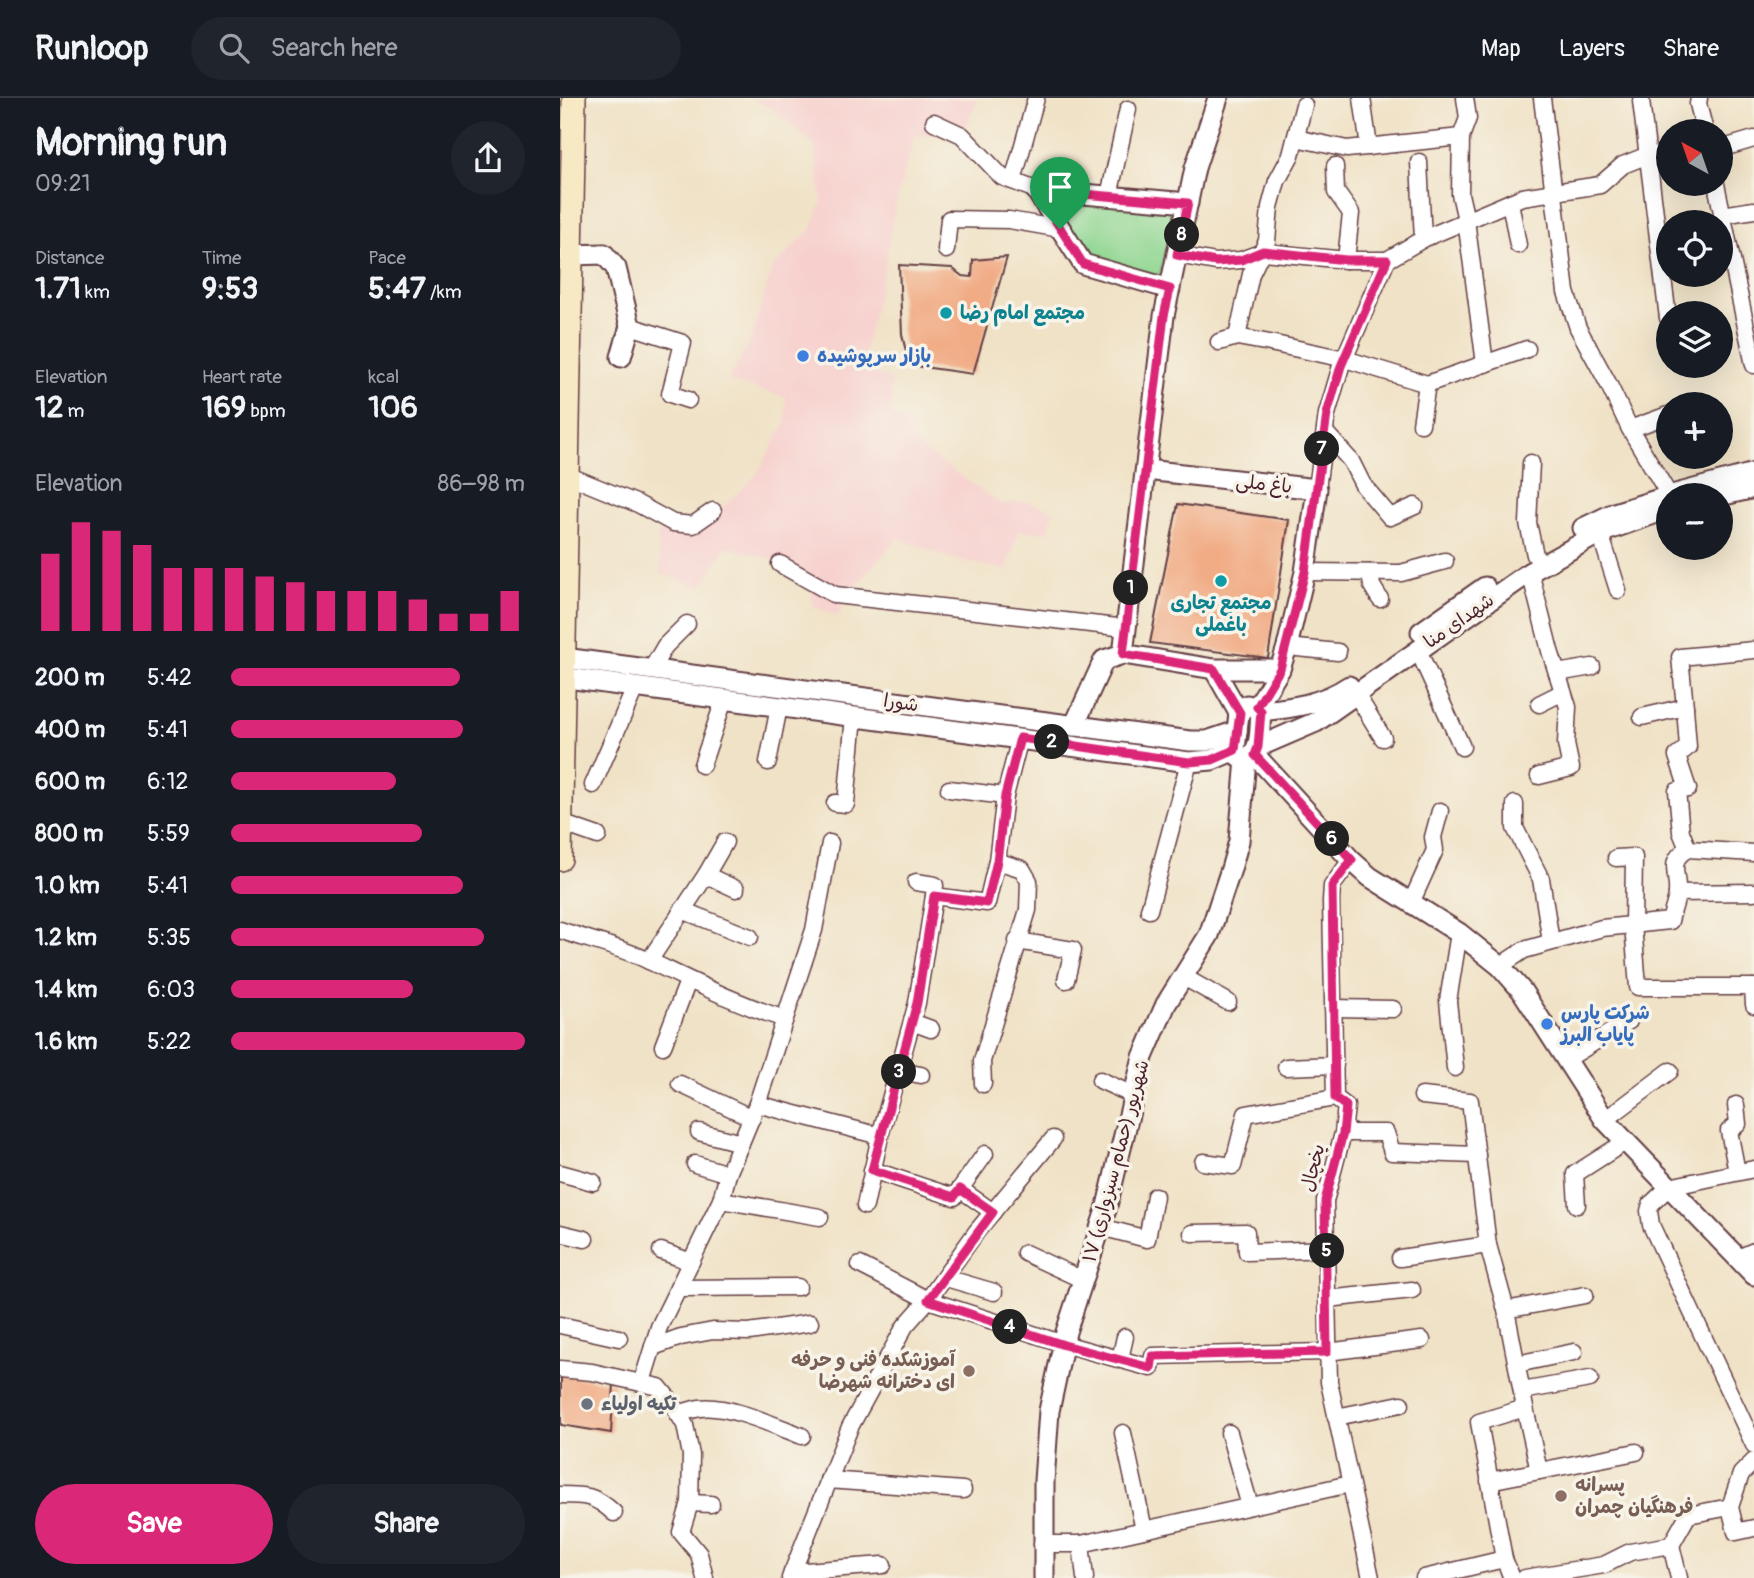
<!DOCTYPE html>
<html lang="en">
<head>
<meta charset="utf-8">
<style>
	:root { --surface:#171b24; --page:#20242c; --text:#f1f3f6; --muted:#9ea1a6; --line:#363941; --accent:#db2777 }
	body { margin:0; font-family:Pangolin,"Playpen Sans Arabic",sans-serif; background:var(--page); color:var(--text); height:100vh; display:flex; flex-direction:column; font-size:26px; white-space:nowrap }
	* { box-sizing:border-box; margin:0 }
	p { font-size:23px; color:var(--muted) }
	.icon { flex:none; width:38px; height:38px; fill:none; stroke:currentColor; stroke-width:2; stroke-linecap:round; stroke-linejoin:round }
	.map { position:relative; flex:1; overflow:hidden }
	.sheet { display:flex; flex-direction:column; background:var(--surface); width:560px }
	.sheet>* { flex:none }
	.needle { width:46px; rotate:320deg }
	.controls { position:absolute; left:1096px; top:21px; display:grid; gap:14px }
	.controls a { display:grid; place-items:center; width:77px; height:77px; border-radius:50%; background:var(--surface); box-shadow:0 7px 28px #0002; font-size:35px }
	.pin { position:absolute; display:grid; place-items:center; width:60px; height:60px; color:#fff; margin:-72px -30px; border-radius:50% 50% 50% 0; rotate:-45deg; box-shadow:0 0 7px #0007 }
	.pin .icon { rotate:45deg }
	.km { position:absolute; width:35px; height:35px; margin:-18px; border-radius:50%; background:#222; color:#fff; font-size:19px; line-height:35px; text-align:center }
	.round { display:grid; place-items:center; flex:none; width:74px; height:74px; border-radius:37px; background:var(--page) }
	.head { display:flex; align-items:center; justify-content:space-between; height:119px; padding:0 35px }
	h1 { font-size:38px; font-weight:800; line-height:52px }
	.metrics { display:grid; grid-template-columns:repeat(3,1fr); gap:10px; height:119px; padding:7px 35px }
	.metrics div { display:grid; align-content:center }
	.metrics b { font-size:30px; font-weight:800 }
	.metrics small { font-size:19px; font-weight:400 }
	.metrics p { font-size:19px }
	.chart { height:196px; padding:14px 35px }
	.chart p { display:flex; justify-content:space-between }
	.chart svg { width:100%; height:126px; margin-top:7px; stroke:var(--accent); stroke-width:6 }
	.primary-button { display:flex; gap:14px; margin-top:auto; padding:14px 35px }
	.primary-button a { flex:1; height:80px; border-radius:42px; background:var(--accent); color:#fff; font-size:28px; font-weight:800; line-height:80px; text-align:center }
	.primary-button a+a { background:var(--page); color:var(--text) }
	ul { padding:0 35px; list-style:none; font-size:23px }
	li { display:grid; grid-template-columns:112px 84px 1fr; align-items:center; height:52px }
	li i { height:18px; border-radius:9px; background:var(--accent) }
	header { display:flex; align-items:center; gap:42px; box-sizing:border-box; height:98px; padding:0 35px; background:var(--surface); border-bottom:2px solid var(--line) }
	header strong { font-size:33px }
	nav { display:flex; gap:38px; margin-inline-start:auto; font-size:24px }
	.search { width:490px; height:63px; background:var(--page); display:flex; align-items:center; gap:18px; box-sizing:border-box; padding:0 24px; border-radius:38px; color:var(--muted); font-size:26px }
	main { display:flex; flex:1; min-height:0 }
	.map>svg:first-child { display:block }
	.built { fill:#f7d0ce }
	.green { fill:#8ed690; stroke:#6c7a5e; stroke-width:2 }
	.building { fill:#f1ac85 }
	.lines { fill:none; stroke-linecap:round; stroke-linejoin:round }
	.minor-casing { stroke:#633c42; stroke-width:19 }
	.tertiary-casing { stroke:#633c42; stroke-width:23 }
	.secondary-casing { stroke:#633c42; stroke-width:26 }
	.minor { stroke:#fff; stroke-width:16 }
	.tertiary { stroke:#fff; stroke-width:19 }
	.secondary { stroke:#f6e9c3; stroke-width:23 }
	.route-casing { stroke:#fff; stroke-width:14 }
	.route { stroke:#db2777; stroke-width:9 }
	.culture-dot { fill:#0f9aa8; stroke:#f7f3e8; stroke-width:2.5 }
	.shop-dot { fill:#3f7fe0; stroke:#f7f3e8; stroke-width:2.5 }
	.education-dot { fill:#8d6e63; stroke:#f7f3e8; stroke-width:2.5 }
	.worship-dot { fill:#6b7280; stroke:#f7f3e8; stroke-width:2.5 }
	.labels { text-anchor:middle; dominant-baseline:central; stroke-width:7; stroke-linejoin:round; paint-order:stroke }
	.culture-label { font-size:19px; font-weight:bold; fill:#0d838f; stroke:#f7f3e8; text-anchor:start }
	.shop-label { font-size:19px; font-weight:bold; fill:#366cbe; stroke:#f7f3e8; text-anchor:start }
	.street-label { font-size:19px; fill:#4a1f2b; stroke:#f7f3e8 }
	.education-label { font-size:19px; font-weight:bold; fill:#785e54; stroke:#f7f3e8; text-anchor:end }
	.worship-label { font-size:19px; font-weight:bold; fill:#5b616d; stroke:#f7f3e8; text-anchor:start }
</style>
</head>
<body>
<header>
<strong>Runloop</strong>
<div class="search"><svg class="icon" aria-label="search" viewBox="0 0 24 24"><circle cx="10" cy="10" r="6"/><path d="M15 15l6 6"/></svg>Search here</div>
<nav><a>Map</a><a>Layers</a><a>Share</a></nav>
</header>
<main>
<section class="sheet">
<div class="head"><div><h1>Morning run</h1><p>09:21</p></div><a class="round"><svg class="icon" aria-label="share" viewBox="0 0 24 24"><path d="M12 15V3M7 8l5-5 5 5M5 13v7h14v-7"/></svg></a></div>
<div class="metrics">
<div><p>Distance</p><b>1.71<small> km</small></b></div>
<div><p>Time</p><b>9:53</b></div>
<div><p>Pace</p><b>5:47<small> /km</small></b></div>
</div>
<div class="metrics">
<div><p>Elevation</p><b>12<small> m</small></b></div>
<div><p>Heart rate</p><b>169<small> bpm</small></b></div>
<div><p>kcal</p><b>106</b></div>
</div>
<div class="chart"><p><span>Elevation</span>86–98 m</p>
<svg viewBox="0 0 160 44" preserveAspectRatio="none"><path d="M5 44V17M15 44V6M25 44V9M35 44V14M45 44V22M55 44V22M65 44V22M75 44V25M85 44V27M95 44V30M105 44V30M115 44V30M125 44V33M135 44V38M145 44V38M155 44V30"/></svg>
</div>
<ul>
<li><b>200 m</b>5:42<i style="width:78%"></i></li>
<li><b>400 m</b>5:41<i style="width:79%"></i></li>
<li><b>600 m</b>6:12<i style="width:56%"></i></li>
<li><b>800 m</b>5:59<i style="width:65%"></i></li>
<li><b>1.0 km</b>5:41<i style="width:79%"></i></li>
<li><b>1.2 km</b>5:35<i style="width:86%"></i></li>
<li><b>1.4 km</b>6:03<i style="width:62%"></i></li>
<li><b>1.6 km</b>5:22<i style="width:100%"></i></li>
</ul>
<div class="primary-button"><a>Save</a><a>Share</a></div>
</section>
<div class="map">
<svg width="1194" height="1480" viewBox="0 0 1194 1480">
	<rect width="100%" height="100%" fill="#f7f3e8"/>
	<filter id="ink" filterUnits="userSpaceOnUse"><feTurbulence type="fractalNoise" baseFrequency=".0143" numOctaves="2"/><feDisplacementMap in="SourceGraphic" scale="14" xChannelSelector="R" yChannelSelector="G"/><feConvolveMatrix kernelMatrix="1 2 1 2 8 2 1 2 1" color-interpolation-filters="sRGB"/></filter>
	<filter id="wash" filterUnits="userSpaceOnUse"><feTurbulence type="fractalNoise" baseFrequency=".00686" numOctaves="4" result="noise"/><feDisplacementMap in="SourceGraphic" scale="28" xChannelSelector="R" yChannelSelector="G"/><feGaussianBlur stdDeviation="1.57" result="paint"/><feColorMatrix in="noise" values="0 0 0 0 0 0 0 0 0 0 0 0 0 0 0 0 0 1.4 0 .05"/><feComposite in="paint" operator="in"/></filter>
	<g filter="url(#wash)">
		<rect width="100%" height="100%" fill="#f0e2c6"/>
		<polygon class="built" points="191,0 418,0 402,37 355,37 335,108 324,173 300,271 331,281 332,316 350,329 356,347 441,406 464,403 493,412 488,434 459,433 446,472 386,459 338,440 289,496 278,518 253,508 252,483 211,461 166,449 141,490 101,476 97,434 136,435 197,376 226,324 226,299 168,283 190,244 213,169 252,130 262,103 254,46 213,12"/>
		<polygon class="green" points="493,100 615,110 600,180 527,158"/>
		<g id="blocks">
			<g class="building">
				<polygon points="447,159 413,276 349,267 342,236 339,167 392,170 402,178 412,179 413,162"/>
				<polygon points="618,406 729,422 708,560 590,545"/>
				<polygon points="1,1277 54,1285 51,1335 1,1327"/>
			</g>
		</g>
	</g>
	<g filter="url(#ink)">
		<use href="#blocks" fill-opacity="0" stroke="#633c42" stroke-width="2"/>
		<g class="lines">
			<defs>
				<g id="minor">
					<polyline points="802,0 809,49"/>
					<polyline points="905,0 908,20 901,39 900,96 906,122 925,266"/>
					<polyline points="982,0 1006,194 1018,230 1048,285 1070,331 1109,397"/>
					<polyline points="1139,0 1138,6 1145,33"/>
					<polyline points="1081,3 1108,220"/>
					<polyline points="374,24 402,37 442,79 476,92"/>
					<polyline points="736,40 787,51 901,39"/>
					<polyline points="1160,51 1194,41"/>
					<polyline points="859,64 863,141"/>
					<polyline points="775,68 776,94 791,115 786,162"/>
					<polyline points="453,83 476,0"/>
					<polyline points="1156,86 1194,267"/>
					<polyline points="549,98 568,11"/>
					<polyline points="950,104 958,147"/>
					<polyline points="1162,117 1194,112"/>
					<polyline points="386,152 389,121 449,122 501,131"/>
					<polyline points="617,157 656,164 681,162 703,154 786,162 827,162"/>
					<polyline points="70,228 123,245 110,296 128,302"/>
					<polyline points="677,239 691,176 707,143 710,109 717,83 731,57 744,7"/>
					<polyline points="659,244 677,239 710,245 785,261 867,286 967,251"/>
					<polyline points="1138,306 1139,306"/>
					<polyline points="861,326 867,286"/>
					<polyline points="1070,331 1108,317"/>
					<polyline points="765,334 791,363 803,387 830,419 855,408"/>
					<polyline points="971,365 968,425 975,457"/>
					<polyline points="7,377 78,406 113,425 133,427 153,413"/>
					<polyline points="757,391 767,316 781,268 827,162 863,141 962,99 1040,87 1063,67 1088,57 1108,56"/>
					<polyline points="1040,435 1058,492"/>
					<polyline points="220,466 275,497 566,530"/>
					<polyline points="745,474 841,475 885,463"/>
					<polyline points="970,474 990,553 1008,609 1006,646 1011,670 979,678"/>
					<polyline points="810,475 812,488 820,501"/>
					<polyline points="727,549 778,554"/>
					<polyline points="858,552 902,649"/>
					<polyline points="91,572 105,548 127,526"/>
					<polyline points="997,575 1032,569"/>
					<polyline points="796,596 823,640"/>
					<polyline points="979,606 1003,594"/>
					<polyline points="1125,609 1120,559 1194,552"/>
					<polyline points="1082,619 1125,609 1128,649 1117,658 1128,691 1117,693 1121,734 1128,751"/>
					<polyline points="208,664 219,609"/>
					<polyline points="142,667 164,602"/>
					<polyline points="33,687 75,590"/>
					<polyline points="389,691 445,698"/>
					<polyline points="275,705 286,706 294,618"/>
					<polyline points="955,706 955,730 981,781 991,844"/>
					<polyline points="1,725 38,738"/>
					<polyline points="1056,760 1074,759 1073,827 1078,889 1194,889"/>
					<polyline points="791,762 772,788 771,803 775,1000 786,1008 783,1035 765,1103 769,1284 811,1480"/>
					<polyline points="146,777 176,791"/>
					<polyline points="1117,795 1194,794"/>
					<polyline points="374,798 427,805 437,763 445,698 460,640"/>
					<polyline points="851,805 875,752 873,739 880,713"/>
					<polyline points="122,812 190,839"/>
					<polyline points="589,812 629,664"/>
					<path d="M 0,832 C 28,842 60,849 87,862 C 132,883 177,906 225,921"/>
					<polyline points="457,843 513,852 506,882"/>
					<polyline points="89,863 146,777 165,744"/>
					<path d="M 940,868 L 964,852 L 1042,830 L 1110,823 C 1112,814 1116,805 1117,796 C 1119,776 1106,763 1128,751 L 1194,755"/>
					<polyline points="622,878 668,904"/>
					<polyline points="1193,889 1194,907"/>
					<polyline points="773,910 833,911"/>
					<polyline points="352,924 371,931"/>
					<polyline points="103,948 128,883"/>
					<polyline points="1007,961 1069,923"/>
					<polyline points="726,969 775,967"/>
					<polyline points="895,970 888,903 899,835"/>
					<polyline points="339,973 361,977"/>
					<polyline points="540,982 575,998"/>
					<polyline points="120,986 192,1020"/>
					<polyline points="423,986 422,963 468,812 469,783 462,771 437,763"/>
					<polyline points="862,998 910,1003 928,1147 946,1212 965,1310 919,1324 944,1461 952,1480"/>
					<polyline points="197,1006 320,1038"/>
					<polyline points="1176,1007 1178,1026 1169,1033 1177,1074"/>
					<polyline points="1045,1022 1110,973"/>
					<polyline points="139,1034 181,1045"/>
					<polyline points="783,1035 826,1035 832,1054 917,1057"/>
					<polyline points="643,1064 673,1068 686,1016 775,1000"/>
					<polyline points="135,1066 168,1076"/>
					<polyline points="1194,1071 1109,1089 1091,1106 1089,1113 1091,1127 1194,1347"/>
					<polyline points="312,1072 394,1099 400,1091 433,1114"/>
					<polyline points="0,1075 33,1084"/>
					<polyline points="400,1091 425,1056"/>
					<polyline points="161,1102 260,1119"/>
					<polyline points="1017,1107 1015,1076 1065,1044"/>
					<polyline points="305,1108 320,1038 357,905 374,798 375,787 356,784"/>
					<polyline points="541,1129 587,1141 595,1098"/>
					<polyline points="0,1135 25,1141"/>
					<polyline points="632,1135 686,1134 687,1154 767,1151"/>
					<polyline points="101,1153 131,1164"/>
					<polyline points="465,1155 523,1182"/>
					<polyline points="840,1160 928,1147"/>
					<polyline points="1178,1160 1194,1153"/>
					<polyline points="300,1167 368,1202 417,1133 493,1041"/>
					<polyline points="386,1180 434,1194"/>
					<polyline points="118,1190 238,1189"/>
					<polyline points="767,1201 852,1192"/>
					<polyline points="946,1212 1025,1197"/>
					<polyline points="0,1227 59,1240"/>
					<polyline points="93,1249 121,1239 153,1233 189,1234 250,1225"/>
					<polyline points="560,1261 565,1239"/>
					<polyline points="957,1266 1014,1254"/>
					<polyline points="0,1271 32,1274 99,1289 112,1305 125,1327 131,1357 130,1405 121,1434 139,1456 145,1480"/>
					<polyline points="82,1284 99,1229 161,1102 168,1076 197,1006 254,832 270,745"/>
					<polyline points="962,1293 1030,1281"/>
					<polyline points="965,1310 979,1373"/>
					<path d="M 118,1316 C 125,1314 133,1311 140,1310 C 167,1306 216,1328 242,1338"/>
					<polyline points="776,1319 841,1306"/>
					<polyline points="563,1335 584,1432"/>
					<polyline points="669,1335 690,1408"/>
					<polyline points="268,1382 403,1392"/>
					<polyline points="929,1383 1076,1354"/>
					<path d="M 0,1397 C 25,1397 35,1397 54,1415"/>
					<polyline points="130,1405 151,1406"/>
					<polyline points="1170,1409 1176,1434 1194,1430"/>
					<polyline points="482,1446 521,1446 790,1386"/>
					<polyline points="521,1446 525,1480"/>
					<polyline points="1111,1447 1119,1480"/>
					<polyline points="232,1474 323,1467"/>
					<polyline points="230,1480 290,1329 345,1228 368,1202 504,1246 591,1270 593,1258 767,1254 862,1242"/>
					<polyline points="864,1480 944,1461"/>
					<polyline points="965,1480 1044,1467 1070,1454 1111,1447 1128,1417 1170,1409 1181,1376 1194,1363"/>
				</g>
				<g id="tertiary">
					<polyline points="658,0 635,70 604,218 563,556 654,571 720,571"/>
					<polyline points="476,92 523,166 610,191"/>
					<polyline points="476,92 628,105"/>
					<polyline points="11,157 44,156 56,170 70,228 61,259"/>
					<polyline points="586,372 757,391 745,474 727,549 720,571 697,609"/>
					<polyline points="1112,397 1194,375"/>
					<polyline points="1160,398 1194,390"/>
					<polyline points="1023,430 1054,415 1106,399"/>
					<polyline points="861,534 925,489"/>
					<polyline points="0,551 4,560 630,643 647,643 677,633"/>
					<polyline points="654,571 679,615"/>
					<polyline points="0,579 629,664 652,662 675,652"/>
					<path d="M 687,607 L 697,609 L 701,613 C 699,630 703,652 686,661 L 677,657 L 675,652 L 679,615 Z"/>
					<path d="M 701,613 C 733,610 762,606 789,588"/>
					<polyline points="514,628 544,562 563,556"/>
					<polyline points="698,649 756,624 970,474 1040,435 1108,411"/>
					<polyline points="695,657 791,762 810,779 899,835 940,868 962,893 1045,1022 1194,1177"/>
					<polyline points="484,1480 484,1383 489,1313 506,1234 546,1112 583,959 606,906 649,837 671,771 679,743 686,661"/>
				</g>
				<polyline id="secondary" points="0,761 14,0"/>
			</defs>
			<use href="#minor" class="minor-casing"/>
			<use href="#tertiary" class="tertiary-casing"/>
			<use href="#secondary" class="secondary-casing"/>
			<use href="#minor" class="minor"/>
			<use href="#tertiary" class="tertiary"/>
			<use href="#secondary" class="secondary"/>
		</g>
	</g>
	<g class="lines" filter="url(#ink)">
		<defs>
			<polygon id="route" points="476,92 628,105 617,157 656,164 681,162 703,153 786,162 827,162 781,268 767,316 745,474 720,571 697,609 701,613 698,649 695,657 792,762 772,788 775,1000 786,1008 783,1035 765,1103 767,1254 593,1258 591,1270 504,1247 368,1202 433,1114 400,1091 394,1099 312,1072 357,905 374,798 427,805 437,763 445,698 460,640 629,664 652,662 675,652 680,615 654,571 563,556 604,218 610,191 523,166"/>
		</defs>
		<use href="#route" class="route-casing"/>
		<use href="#route" class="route"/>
	</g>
	<g class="culture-dot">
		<circle cx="386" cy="215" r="7"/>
		<circle cx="661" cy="483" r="7"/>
	</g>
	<g class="shop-dot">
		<circle cx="243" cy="258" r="7"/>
		<circle cx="987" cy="926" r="7"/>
	</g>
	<g class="education-dot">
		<circle cx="409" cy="1273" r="7"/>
		<circle cx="1001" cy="1398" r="7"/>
	</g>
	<circle class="worship-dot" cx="27" cy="1306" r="7"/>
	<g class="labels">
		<g class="culture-label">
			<text x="400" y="215">مجتمع امام رضا</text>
			<text x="661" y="505" text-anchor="middle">مجتمع تجاری<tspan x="661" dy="22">باغملی</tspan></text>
		</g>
		<g class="shop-label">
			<text x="257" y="258">بازار سرپوشیده</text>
			<text x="1001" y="915">شرکت پارس<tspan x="1001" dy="22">پایاب البرز</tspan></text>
		</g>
		<g class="street-label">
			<text transform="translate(704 386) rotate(6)">باغ ملی</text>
			<text transform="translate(899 523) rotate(-35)">شهدای منا</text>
			<text transform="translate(341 605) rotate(8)">شورا</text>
			<text transform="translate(556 1063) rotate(-75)">۱۷ شهریور (حمام سبزواری)</text>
			<text transform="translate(753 1070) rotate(-76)">یخچال</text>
		</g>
		<g class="education-label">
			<text x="395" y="1262">آموزشکده فنی و حرفه<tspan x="395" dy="22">ای دخترانه شهرضا</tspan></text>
			<text x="1015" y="1387" text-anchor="start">پسرانه<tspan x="1015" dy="22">فرهنگیان چمران</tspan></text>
		</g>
		<g class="worship-label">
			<text x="41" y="1306">تکیه اولیاء</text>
		</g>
	</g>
</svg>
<div class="controls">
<a><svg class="needle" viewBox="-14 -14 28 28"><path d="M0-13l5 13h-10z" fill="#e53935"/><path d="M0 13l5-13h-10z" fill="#9ea1a6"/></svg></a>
<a><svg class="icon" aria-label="locate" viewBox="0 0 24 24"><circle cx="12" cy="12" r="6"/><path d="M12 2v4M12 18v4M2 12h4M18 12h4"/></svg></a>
<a><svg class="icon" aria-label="layers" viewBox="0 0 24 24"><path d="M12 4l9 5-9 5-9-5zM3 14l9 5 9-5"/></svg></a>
<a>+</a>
<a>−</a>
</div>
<div class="pin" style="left:500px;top:131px;background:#1e9e55"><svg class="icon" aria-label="arrive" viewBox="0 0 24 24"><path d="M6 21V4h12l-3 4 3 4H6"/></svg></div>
<b class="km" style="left:571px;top:490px">1</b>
<b class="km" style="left:492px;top:644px">2</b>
<b class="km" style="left:339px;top:974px">3</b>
<b class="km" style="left:450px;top:1229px">4</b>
<b class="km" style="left:767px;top:1153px">5</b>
<b class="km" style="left:772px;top:741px">6</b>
<b class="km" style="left:762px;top:351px">7</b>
<b class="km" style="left:622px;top:137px">8</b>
</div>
</main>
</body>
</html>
